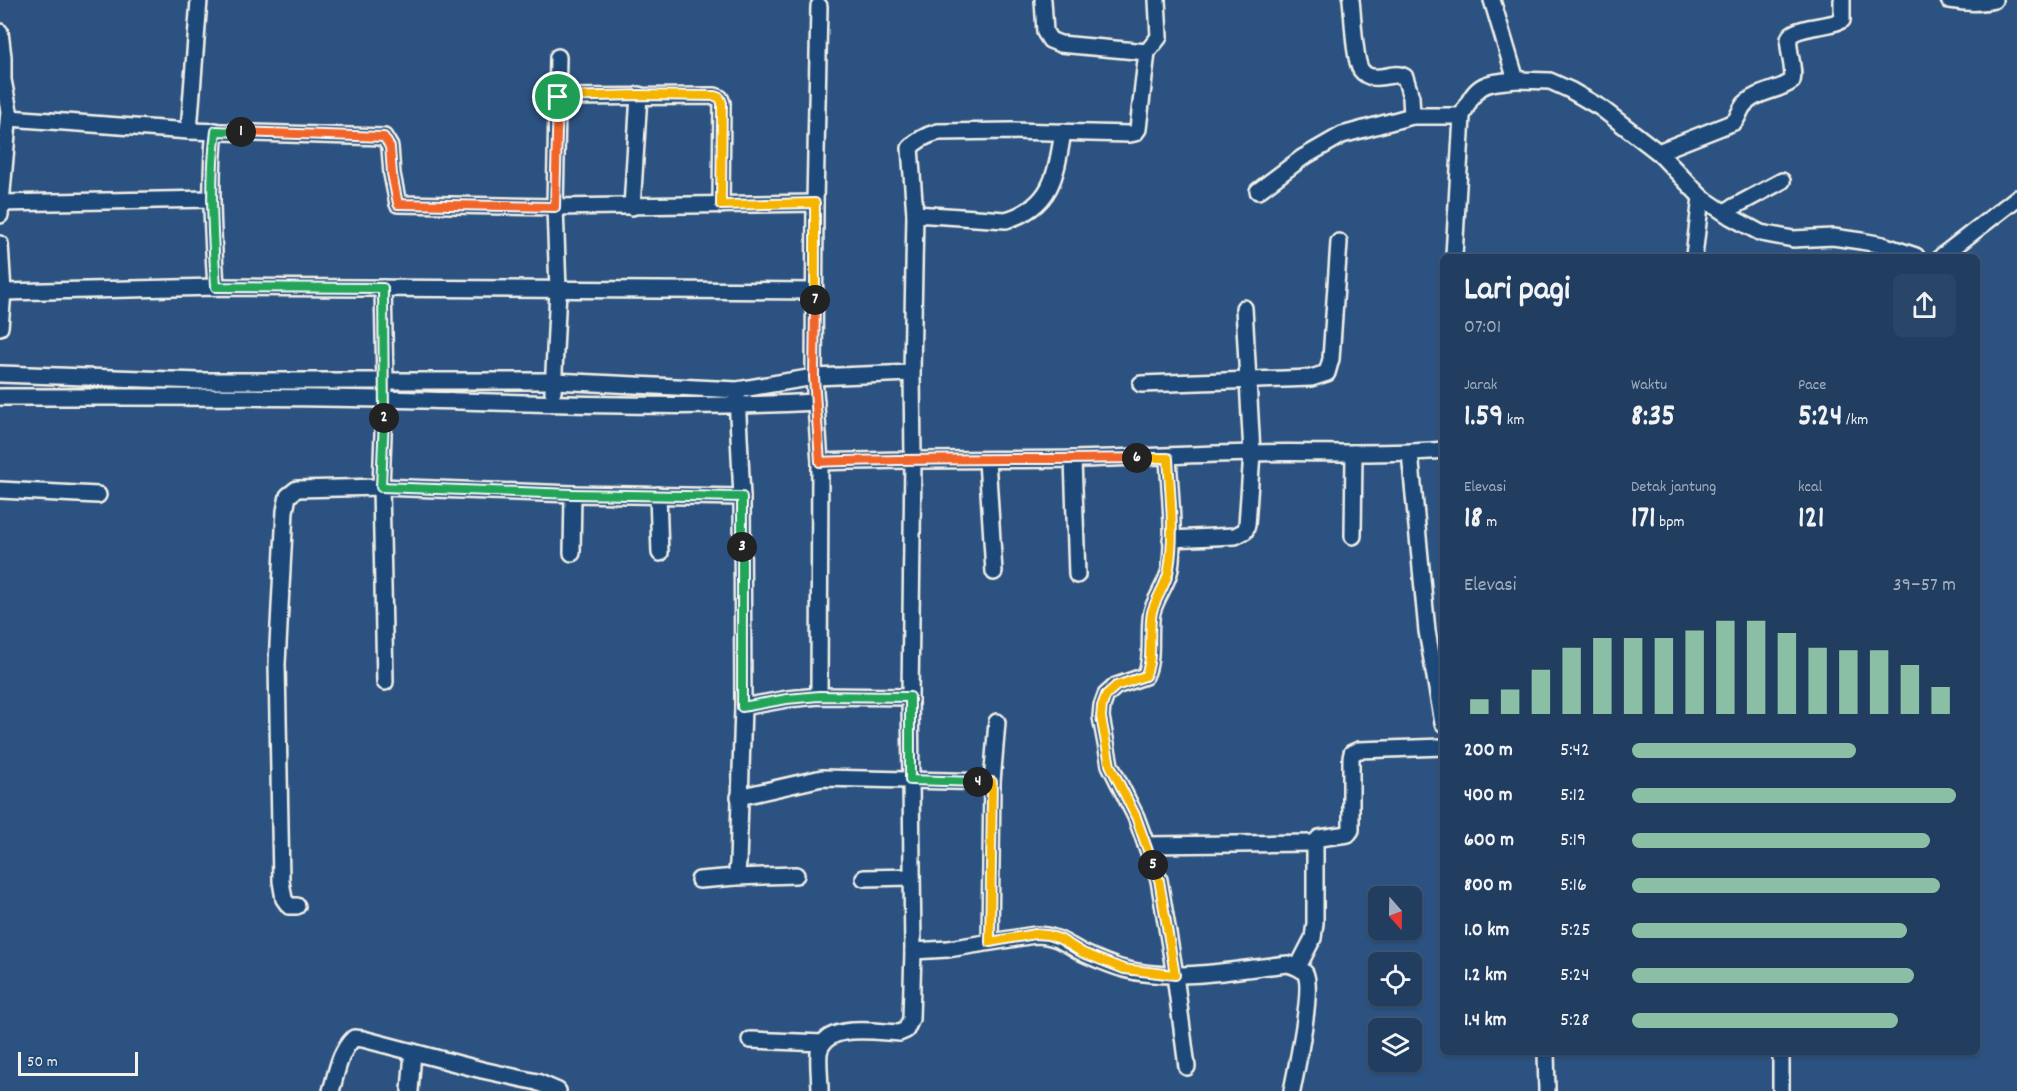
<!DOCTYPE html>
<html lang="id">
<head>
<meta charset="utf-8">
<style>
	:root { --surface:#213e61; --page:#294567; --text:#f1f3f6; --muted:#a2aebd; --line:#3e5776; --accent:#8abfa5 }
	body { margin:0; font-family:Dekko,sans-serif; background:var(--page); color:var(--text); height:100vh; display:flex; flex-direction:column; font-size:22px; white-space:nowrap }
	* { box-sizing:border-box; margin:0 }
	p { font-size:20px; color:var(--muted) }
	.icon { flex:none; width:33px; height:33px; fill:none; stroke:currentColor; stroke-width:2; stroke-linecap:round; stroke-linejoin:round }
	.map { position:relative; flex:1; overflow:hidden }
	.sheet { position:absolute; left:1440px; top:254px; width:540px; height:801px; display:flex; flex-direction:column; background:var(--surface); border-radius:9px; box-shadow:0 2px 4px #0004,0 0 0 2px var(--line) }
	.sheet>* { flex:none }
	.needle { width:39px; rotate:160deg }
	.buttons { position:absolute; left:1368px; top:886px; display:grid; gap:12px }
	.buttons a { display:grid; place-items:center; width:54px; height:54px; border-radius:9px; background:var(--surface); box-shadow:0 2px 4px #0004,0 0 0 2px var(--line); font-size:30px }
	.scale { position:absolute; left:18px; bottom:15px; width:120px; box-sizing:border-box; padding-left:6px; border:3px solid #f4f1e8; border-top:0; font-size:16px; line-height:21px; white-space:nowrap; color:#f4f1e8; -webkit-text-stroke:4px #1f4a7a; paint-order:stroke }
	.pin { position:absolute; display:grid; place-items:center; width:51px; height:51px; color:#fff; margin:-26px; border:3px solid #fff; border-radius:50%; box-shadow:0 2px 6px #0007 }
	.km { position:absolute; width:30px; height:30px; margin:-15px; border-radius:50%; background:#222; color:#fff; font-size:16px; line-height:30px; text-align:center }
	.round { display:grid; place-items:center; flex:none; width:63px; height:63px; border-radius:9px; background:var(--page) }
	.headline { display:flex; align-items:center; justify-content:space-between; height:102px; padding:0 24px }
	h1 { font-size:33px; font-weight:700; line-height:45px }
	.figures { display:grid; grid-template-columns:repeat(3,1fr); gap:9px; height:102px; padding:6px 24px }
	.figures div { display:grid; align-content:center }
	.figures b { font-size:30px; font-weight:700 }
	.figures small { font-size:16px; font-weight:400 }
	.figures p { font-size:16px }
	.chart { height:168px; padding:12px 24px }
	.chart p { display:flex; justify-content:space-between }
	.chart svg { width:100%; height:108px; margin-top:6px; stroke:var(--accent); stroke-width:6 }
	ul { padding:0 24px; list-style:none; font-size:20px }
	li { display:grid; grid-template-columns:96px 72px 1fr; align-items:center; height:45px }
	li i { height:15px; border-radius:8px; background:var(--accent) }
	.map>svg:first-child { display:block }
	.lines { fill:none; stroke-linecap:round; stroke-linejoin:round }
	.street-casing { stroke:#f4f1e8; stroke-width:20 }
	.street { stroke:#1f4a7a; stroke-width:15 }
	.split-1-casing { stroke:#fff; stroke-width:12 }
	.split-2-casing { stroke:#fff; stroke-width:12 }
	.split-3-casing { stroke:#fff; stroke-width:12 }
	.split-4-casing { stroke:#fff; stroke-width:12 }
	.split-5-casing { stroke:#fff; stroke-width:12 }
	.split-6-casing { stroke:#fff; stroke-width:12 }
	.split-7-casing { stroke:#fff; stroke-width:12 }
	.split-8-casing { stroke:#fff; stroke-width:12 }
	.split-1 { stroke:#f0652b; stroke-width:8 }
	.split-2 { stroke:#22a559; stroke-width:8 }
	.split-3 { stroke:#22a559; stroke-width:8 }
	.split-4 { stroke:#22a559; stroke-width:8 }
	.split-5 { stroke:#f5b400; stroke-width:8 }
	.split-6 { stroke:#f5b400; stroke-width:8 }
	.split-7 { stroke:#f0652b; stroke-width:8 }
	.split-8 { stroke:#f5b400; stroke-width:8 }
</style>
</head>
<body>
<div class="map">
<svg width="2017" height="1091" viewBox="0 0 2017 1091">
	<rect width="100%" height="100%" fill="#2c5281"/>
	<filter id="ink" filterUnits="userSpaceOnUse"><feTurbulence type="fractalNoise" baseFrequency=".0167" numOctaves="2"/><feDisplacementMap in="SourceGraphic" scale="12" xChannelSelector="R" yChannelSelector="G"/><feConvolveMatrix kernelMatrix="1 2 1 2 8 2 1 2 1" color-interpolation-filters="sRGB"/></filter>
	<g filter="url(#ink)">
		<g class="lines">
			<defs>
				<g id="street">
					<polyline points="1043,0 1045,32 1050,40 1060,44 1147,52"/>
					<path d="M 1351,0 C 1353,15 1354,59 1361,70 C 1364,74 1369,77 1373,77 C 1384,79 1396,71 1405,77 L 1411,97 L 1412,116 L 1462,116"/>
					<path d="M 1949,0 C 1965,3 1979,4 1994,0"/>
					<polyline points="0,32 3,57 3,80 9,111 0,215"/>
					<polyline points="1516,80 1550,81 1570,90 1601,108 1658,152 1701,197 1731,217 1761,233 1793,239 1833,237 1861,241 1883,245 1916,256"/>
					<polyline points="558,97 715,96 720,98 722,103 721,205"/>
					<polyline points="9,118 189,131 384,137 390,147 392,174 398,204 555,207 815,203"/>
					<polyline points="189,131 199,0"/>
					<path d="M 215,131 C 209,183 213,235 216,287"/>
					<path d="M 1658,152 L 1734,122 C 1740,116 1739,108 1747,102 C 1759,91 1779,91 1792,81 C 1796,69 1784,41 1791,35 C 1801,26 1829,27 1842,20 L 1842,0"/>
					<polyline points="1258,191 1302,158 1342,135 1412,116"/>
					<polyline points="0,203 211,199"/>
					<polyline points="632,207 639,95"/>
					<polyline points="1724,212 1782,181"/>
					<path d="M 915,214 L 1006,220 C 1053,206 1056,174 1063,132"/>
					<polyline points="0,244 3,292 0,327"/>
					<path d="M 1454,256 L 1462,116 C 1476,84 1482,83 1516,80 L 1492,0"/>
					<polyline points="1694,256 1701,197"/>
					<polyline points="1942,256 2017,198"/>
					<polyline points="383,288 385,382 381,487 385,682"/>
					<polyline points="3,292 216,287 815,291"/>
					<polyline points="0,374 200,381 554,381 737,390 814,377 912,373"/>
					<polyline points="1141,384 1311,378 1327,373 1331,359 1339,242"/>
					<polyline points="553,392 558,290 555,207 558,57"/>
					<path d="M 0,397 C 127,397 254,396 381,399 C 526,402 671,410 816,402"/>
					<polyline points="1410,453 1427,631 1443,723"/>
					<path d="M 1168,457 C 1170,494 1175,533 1170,569 C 1167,584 1156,597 1152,612 C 1148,632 1154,659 1145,676 L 1116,686 L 1106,695 L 1102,706 L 1101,717 L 1110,765 L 1136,817 L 1159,880 L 1175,975 L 1187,1067"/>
					<polyline points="1073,459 1077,575"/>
					<polyline points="987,460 994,572"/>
					<path d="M 820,462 C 905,459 990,460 1075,459 C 1134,458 1193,454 1252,453 C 1316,451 1379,456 1443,450"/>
					<polyline points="0,490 98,495"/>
					<polyline points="658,495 660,553"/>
					<polyline points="1353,536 1354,453"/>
					<polyline points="1171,539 1235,536 1245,531 1247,525 1252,453 1244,308"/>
					<polyline points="572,553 573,494"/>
					<polyline points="819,696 820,462 814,377 815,203 819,6"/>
					<polyline points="743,707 787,699 819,696 910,697"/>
					<polyline points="992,782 997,722"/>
					<polyline points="739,797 822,778 992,782 990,942"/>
					<polyline points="1146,845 1315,843"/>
					<polyline points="736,877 796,875"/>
					<polyline points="864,878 912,877"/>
					<polyline points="699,880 736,877 738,863 743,707 742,497 737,396"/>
					<polyline points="297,906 289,906 284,899 281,881 277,664 285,511 288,496 297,489 381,487 573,494 742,497"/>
					<path d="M 913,951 L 948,949 L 1035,935 C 1055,935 1065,943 1081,952 C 1091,957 1113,966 1124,969 C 1175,983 1237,969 1288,964 C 1294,966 1301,968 1305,973 C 1314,987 1296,1071 1292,1091"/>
					<polyline points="1298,967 1313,938 1315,923 1315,843 1319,838 1348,834 1351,830 1351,758 1352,753 1359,750 1443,747"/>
					<polyline points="750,1040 823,1043"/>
					<polyline points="1546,1052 1547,1091"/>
					<path d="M 331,1091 C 337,1072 339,1052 354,1038 L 363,1039 L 482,1070 L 537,1082 L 558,1091"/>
					<polyline points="410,1091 413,1052"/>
					<path d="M 820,1091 C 820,1079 818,1065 819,1053 C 824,1022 876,1032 899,1033 L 906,1030 L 911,1019 L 913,951 L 910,697 L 913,459 L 912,373 L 915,214 L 910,148 C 918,139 927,135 938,132 L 1011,131 L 1130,134 L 1135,133 L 1138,129 L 1147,52 L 1159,37 L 1157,0"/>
					<polyline points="1781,1091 1781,1052"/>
				</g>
			</defs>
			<use href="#street" class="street-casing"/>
			<use href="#street" class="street"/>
		</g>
	</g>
	<g class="lines" filter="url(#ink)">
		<defs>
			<polyline id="split-1" points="241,132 384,137 390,147 392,174 398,204 555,207 558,97"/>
			<path id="split-2" d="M 241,132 L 216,131 C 209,183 213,235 216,287 L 383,288 L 384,418"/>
			<polyline id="split-3" points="384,418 381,487 573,494 742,497 742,547"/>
			<polyline id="split-4" points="742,547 742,707 787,699 819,696 910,697 910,780 978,782"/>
			<polyline id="split-5" points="978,782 992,782 990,942 1035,934 1048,935 1060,939 1083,953 1124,969 1175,975 1159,880 1153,865"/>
			<path id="split-6" d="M 1137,458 L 1168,458 C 1170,494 1175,533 1169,569 C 1167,584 1156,597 1152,612 C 1148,632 1154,659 1145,676 L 1116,686 L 1106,695 L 1102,706 L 1101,717 L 1110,765 L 1136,817 L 1153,865"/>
			<path id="split-7" d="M 815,300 L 814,377 L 820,462 C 926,458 1032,460 1137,458"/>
			<polyline id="split-8" points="558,97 639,95 715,96 720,98 722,103 721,205 815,203 815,300"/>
		</defs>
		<use href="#split-1" class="split-1-casing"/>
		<use href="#split-2" class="split-2-casing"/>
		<use href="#split-3" class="split-3-casing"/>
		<use href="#split-4" class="split-4-casing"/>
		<use href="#split-5" class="split-5-casing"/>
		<use href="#split-6" class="split-6-casing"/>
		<use href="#split-7" class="split-7-casing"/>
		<use href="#split-8" class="split-8-casing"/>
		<use href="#split-1" class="split-1"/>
		<use href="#split-2" class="split-2"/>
		<use href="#split-3" class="split-3"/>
		<use href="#split-4" class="split-4"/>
		<use href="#split-5" class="split-5"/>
		<use href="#split-6" class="split-6"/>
		<use href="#split-7" class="split-7"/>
		<use href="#split-8" class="split-8"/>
	</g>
</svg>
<div class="buttons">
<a><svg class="needle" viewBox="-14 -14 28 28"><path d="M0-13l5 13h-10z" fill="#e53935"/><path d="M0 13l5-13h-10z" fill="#a2aebd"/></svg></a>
<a><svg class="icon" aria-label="locate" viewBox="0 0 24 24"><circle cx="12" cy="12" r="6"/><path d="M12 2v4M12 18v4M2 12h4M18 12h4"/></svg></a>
<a><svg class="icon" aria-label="layers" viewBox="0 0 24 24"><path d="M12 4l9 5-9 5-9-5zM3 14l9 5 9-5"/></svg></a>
</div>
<div class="scale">50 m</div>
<div class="pin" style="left:558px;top:97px;background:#1e9e55"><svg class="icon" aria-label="arrive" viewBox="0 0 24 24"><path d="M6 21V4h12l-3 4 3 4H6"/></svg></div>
<b class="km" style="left:241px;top:132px">1</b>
<b class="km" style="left:384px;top:418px">2</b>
<b class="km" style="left:742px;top:547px">3</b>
<b class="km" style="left:978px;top:782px">4</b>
<b class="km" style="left:1153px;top:865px">5</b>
<b class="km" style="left:1137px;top:458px">6</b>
<b class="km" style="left:815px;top:300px">7</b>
<section class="sheet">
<div class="headline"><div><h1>Lari pagi</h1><p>07:01</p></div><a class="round"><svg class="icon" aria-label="share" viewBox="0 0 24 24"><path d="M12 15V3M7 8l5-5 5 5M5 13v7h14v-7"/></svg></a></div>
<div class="figures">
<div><p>Jarak</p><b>1.59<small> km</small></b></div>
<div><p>Waktu</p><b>8:35</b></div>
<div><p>Pace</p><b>5:24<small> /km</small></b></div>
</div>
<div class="figures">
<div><p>Elevasi</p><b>18<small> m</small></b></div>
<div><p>Detak jantung</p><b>171<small> bpm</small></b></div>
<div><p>kcal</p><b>121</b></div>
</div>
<div class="chart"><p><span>Elevasi</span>39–57 m</p>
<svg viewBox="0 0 160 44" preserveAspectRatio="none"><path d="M5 44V38M15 44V34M25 44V26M35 44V17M45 44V13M55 44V13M65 44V13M75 44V10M85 44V6M95 44V6M105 44V11M115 44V17M125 44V18M135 44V18M145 44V24M155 44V33"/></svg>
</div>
<ul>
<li><b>200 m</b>5:42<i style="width:69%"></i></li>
<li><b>400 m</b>5:12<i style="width:100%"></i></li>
<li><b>600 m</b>5:19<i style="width:92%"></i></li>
<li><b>800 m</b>5:16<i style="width:95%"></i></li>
<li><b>1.0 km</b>5:25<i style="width:85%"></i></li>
<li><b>1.2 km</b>5:24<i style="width:87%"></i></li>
<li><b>1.4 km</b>5:28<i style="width:82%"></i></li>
</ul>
</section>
</div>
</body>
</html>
